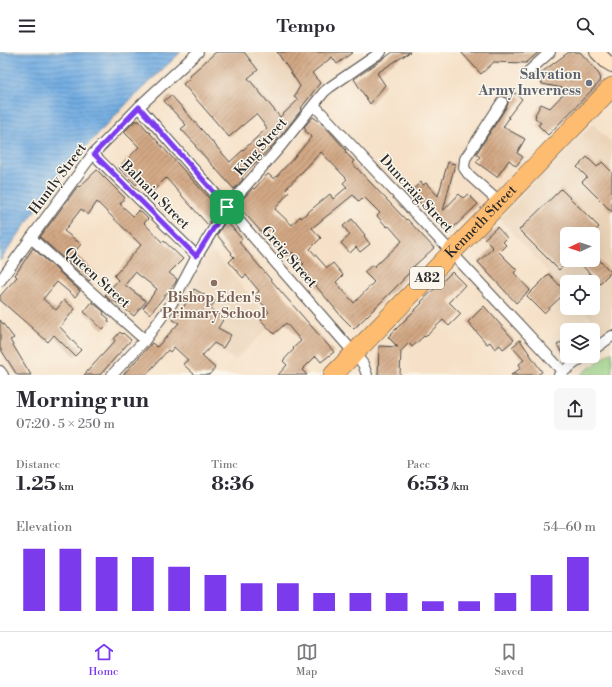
<!DOCTYPE html>
<html lang="en">
<head>
<meta charset="utf-8">
<style>
	:root { --surface:#fff; --page:#f7f7f7; --text:#2b2b33; --muted:#7c7c81; --line:#e1e1e2; --accent:#7c3aed }
	body { margin:0; font-family:"Libre Bodoni",serif; background:var(--page); color:var(--text); height:100vh; display:flex; flex-direction:column; font-size:15px; white-space:nowrap }
	* { box-sizing:border-box; margin:0 }
	p { font-size:13px; color:var(--muted) }
	.icon { flex:none; width:22px; height:22px; fill:none; stroke:currentColor; stroke-width:2; stroke-linecap:round; stroke-linejoin:round }
	.map { position:relative; height:323px; overflow:hidden }
	.details { display:flex; flex-direction:column; background:var(--surface); flex:1 }
	.details>* { flex:none }
	.needle { width:26px; rotate:266deg }
	.buttons { position:absolute; left:560px; top:175px; display:grid; gap:8px }
	.buttons a { display:grid; place-items:center; width:40px; height:40px; border-radius:6px; background:var(--surface); box-shadow:0 4px 16px #0002; font-size:20px }
	.pin { position:absolute; display:grid; place-items:center; width:34px; height:34px; color:#fff; margin:-17px; border-radius:8px; box-shadow:0 2px 6px #0006 }
	.round { display:grid; place-items:center; flex:none; width:42px; height:42px; border-radius:6px; background:var(--page) }
	.overview { display:flex; align-items:center; justify-content:space-between; height:68px; padding:0 16px }
	h1 { font-size:22px; font-weight:700; line-height:30px }
	.stats { display:grid; grid-template-columns:repeat(3,1fr); gap:6px; height:68px; padding:4px 16px }
	.stats div { display:grid; align-content:center }
	.stats b { font-size:20px; font-weight:700 }
	.stats small { font-size:11px; font-weight:400 }
	.stats p { font-size:11px }
	.chart { height:112px; padding:8px 16px }
	.chart p { display:flex; justify-content:space-between }
	.chart svg { width:100%; height:72px; margin-top:4px; stroke:var(--accent); stroke-width:6 }
	header { display:flex; justify-content:space-between; align-items:center; height:52px; padding:0 16px; background:var(--surface); font-size:18px; font-weight:700 }
	.tab-bar { display:flex; justify-content:space-around; align-items:center; height:56px; border-top:1px solid var(--line); background:var(--surface); font-size:11px; color:var(--muted) }
	.tab-bar a { display:grid; justify-items:center; gap:2px }
	.tab-bar .on { color:var(--accent) }
	.map>svg:first-child { display:block }
	.built { fill:#ebd3b8; fill-rule:evenodd }
	.grass { fill:#99d284; stroke:#627e58 }
	.water { fill:url(#water-rules); stroke:#4e6c86 }
	.building { fill:url(#building-hatch); fill-rule:evenodd }
	.lines { fill:none; stroke-linecap:round; stroke-linejoin:round }
	.street-casing { stroke:#494643; stroke-width:12 }
	.secondary-casing { stroke:#494643; stroke-width:16 }
	.highway-casing { stroke:#494643; stroke-width:20 }
	.street { stroke:#fff; stroke-width:10 }
	.secondary { stroke:#ffe4c6; stroke-width:14 }
	.highway { stroke:#febc70; stroke-width:19 }
	.route-casing { stroke:#fff; stroke-width:8 }
	.route { stroke:#7c3aed; stroke-width:5 }
	.worship-dot { fill:#6b7280; stroke:#fbf7ec; stroke-width:1.5 }
	.education-dot { fill:#8d6e63; stroke:#fbf7ec; stroke-width:1.5 }
	.labels { text-anchor:middle; dominant-baseline:central; stroke-width:3; stroke-linejoin:round; paint-order:stroke }
	.shield { fill:#fbf7ec; stroke:#696865; stroke-width:1 }
	.shield-label { font-size:13px; font-weight:bold; fill:#2b2b2b }
	.worship-label { font-size:14px; font-weight:bold; fill:#5b616d; stroke:#fbf7ec; text-anchor:end }
	.street-label { font-size:14px; fill:#2b2b2b; stroke:#fbf7ec }
	.education-label { font-size:14px; font-weight:bold; fill:#785e54; stroke:#fbf7ec }
</style>
</head>
<body>
<header><svg class="icon" aria-label="menu" viewBox="0 0 24 24"><path d="M4 6h16M4 12h16M4 18h16"/></svg>Tempo<svg class="icon" aria-label="search" viewBox="0 0 24 24"><circle cx="10" cy="10" r="6"/><path d="M15 15l6 6"/></svg></header>
<div class="map">
<svg width="612" height="323" viewBox="0 0 612 323">
	<defs>
		<pattern id="water-rules" width="6" height="5" patternUnits="userSpaceOnUse"><rect width="6" height="5" fill="#71ace2"/><path d="M0 2.5h6" fill="none" stroke="#5d8cb7"/></pattern>
		<pattern id="building-hatch" width="6" height="6" patternUnits="userSpaceOnUse"><rect width="6" height="6" fill="#d1a784"/><path d="M-1 1l2-2M0 6l6-6M5 7l2-2" fill="none" stroke="#aa886c"/></pattern>
	</defs>
	<rect width="100%" height="100%" fill="#fbf7ec"/>
	<filter id="ink" filterUnits="userSpaceOnUse"><feTurbulence type="fractalNoise" baseFrequency=".025" numOctaves="2"/><feDisplacementMap in="SourceGraphic" scale="8" xChannelSelector="R" yChannelSelector="G"/><feConvolveMatrix kernelMatrix="1 2 1 2 8 2 1 2 1" color-interpolation-filters="sRGB"/></filter>
	<filter id="wash" filterUnits="userSpaceOnUse"><feTurbulence type="fractalNoise" baseFrequency=".012" numOctaves="4" result="noise"/><feDisplacementMap in="SourceGraphic" scale="16" xChannelSelector="R" yChannelSelector="G"/><feGaussianBlur stdDeviation="0.9" result="paint"/><feColorMatrix in="noise" values="0 0 0 0 0 0 0 0 0 0 0 0 0 0 0 0 0 1.4 0 .05"/><feComposite in="paint" operator="in"/></filter>
	<g filter="url(#wash)">
		<rect width="100%" height="100%" fill="#f6e1c8"/>
		<g class="built">
			<polygon points="214,0 274,0 280,8 282,7 300,34 294,45 304,53 295,65 270,80 213,8 216,5 213,1"/>
			<path d="M 593,72 L 612,91 L 612,275 L 604,280 L 581,256 L 593,256 L 593,230 L 567,230 L 567,241 L 500,167 L 519,147 L 526,138 ZM 567,182 L 593,182 L 593,208 L 567,208 Z"/>
			<polygon points="210,196 273,271 235,308 168,267"/>
		</g>
		<polygon class="grass" points="612,300 612,323 580,323"/>
		<polygon class="water" points="0,0 181,0 133,45 63,119 0,209"/>
		<g id="blocks">
			<g class="building">
				<polygon points="216,0 244,0 258,18 248,26 280,65 298,48 294,45 300,34 277,0 353,0 337,12 332,5 312,21 320,31 301,56 302,57 274,92 241,125 243,127 234,137 195,94 196,93 181,77 186,73 164,49 171,43 230,110 267,76 256,62 229,85 183,32 190,26 189,24"/>
				<polygon points="393,0 410,0 377,21 385,33 370,52 354,27"/>
				<polygon points="461,0 539,0 526,11 494,10 481,22"/>
				<polygon points="569,0 580,0 593,14 600,24 599,31 548,83 538,73 541,71 535,66 536,63 535,63 541,52 550,56 568,37 542,32 538,23"/>
				<polygon points="515,41 522,47 508,65 509,66 503,75 525,87 517,101 523,105 516,114 509,108 497,125 476,110 480,105 476,102 507,54 508,50 507,47"/>
				<path d="M 313,65 L 322,71 L 346,98 L 345,100 L 354,109 L 352,111 L 406,168 L 407,167 L 434,196 L 413,215 L 414,216 L 403,227 L 403,228 L 354,277 L 342,265 L 300,215 L 304,212 L 292,200 L 287,204 L 265,180 L 263,182 L 240,156 L 238,152 L 253,136 L 254,137 L 268,122 L 274,127 L 299,100 L 312,84 L 305,79 L 306,77 L 304,75 ZM 321,100 L 347,127 L 343,131 L 347,135 L 333,147 L 330,142 L 301,166 L 300,164 L 292,173 L 275,157 L 289,140 L 286,137 ZM 353,143 L 359,150 L 364,145 L 380,161 L 377,164 L 387,175 L 389,174 L 402,189 L 380,210 L 379,210 L 374,215 L 372,213 L 364,220 L 374,230 L 354,251 L 336,230 L 343,223 L 333,211 L 327,216 L 310,197 L 321,186 L 312,176 Z"/>
				<polygon points="135,69 139,69 218,156 209,170 210,170 208,173 166,126 151,141 139,129 136,133 119,116 139,95 124,80"/>
				<polygon points="587,105 597,115 602,110 612,120 612,160 582,130 587,125 577,115"/>
				<polygon points="448,110 455,112 443,159 459,142 463,146 468,142 478,152 448,181 410,140 421,130 423,133 426,131 438,144"/>
				<polygon points="97,118 125,146 120,152 133,164 139,158 148,167 144,171 162,190 164,189 183,207 169,221 177,227 175,231 150,262 143,256 157,237 135,220 125,233 146,249 134,264 113,248 112,250 105,243 118,228 114,224 141,193 97,150 88,163 81,157 64,179 81,192 74,201 96,221 89,229 40,185 78,134 79,135"/>
				<polygon points="561,137 599,175 592,182 567,182 567,210 559,218 519,178"/>
				<polygon points="352,167 365,183 364,184 370,192 360,200 356,195 350,201 341,191 350,183 343,174"/>
				<polygon points="225,170 227,170 242,187 239,190 283,242 334,300 321,310 316,304 302,318 307,323 278,323 287,313 283,309 294,297 293,296 301,289 286,271 274,282 261,268 269,260 255,243 259,239 246,223 243,226 229,210 234,205 231,202 232,201 217,183"/>
				<polygon points="497,175 507,186 503,190 506,193 499,200 517,218 514,221 530,238 516,251 478,210 493,196 484,187"/>
				<polygon points="33,196 80,239 75,245 57,230 43,247 56,258 64,248 75,257 60,275 81,298 75,304 54,283 48,290 0,248 0,244 17,225 15,223"/>
				<polygon points="593,202 611,220 597,234 591,228 594,226 577,208 593,208"/>
				<polygon points="452,220 465,233 449,250 461,262 449,274 443,268 425,285 424,284 412,295 409,291 401,299 401,298 400,323 378,323 379,294 398,295 388,285 422,251 421,250"/>
				<polygon points="549,222 566,240 544,261 527,244"/>
				<polygon points="194,237 215,249 210,257 224,266 218,276 231,283 223,296 214,291 202,304 215,316 209,323 195,323 183,312 188,308 174,295 170,300 168,298 146,323 123,323 152,291 157,295 179,271 173,268 178,260 180,261"/>
				<polygon points="92,250 104,260 103,262 109,267 108,269 110,270 103,277 95,271 96,270 84,260"/>
				<polygon points="484,254 514,288 503,297 500,293 495,297 490,290 487,292 468,270"/>
				<polygon points="0,268 14,286 10,288 31,323 17,323 0,296"/>
				<polygon points="120,280 122,282 123,281 131,288 100,323 84,323 115,289 114,287"/>
				<polygon points="567,286 567,307 557,293"/>
				<polygon points="520,288 542,320 537,323 511,323 521,316 519,312 524,308 512,295"/>
			</g>
		</g>
	</g>
	<g filter="url(#ink)">
		<use href="#blocks" fill-opacity="0" stroke="#494643" stroke-width="1"/>
		<g class="lines">
			<defs>
				<g id="street">
					<polyline points="528,20 550,0"/>
					<polyline points="314,53 563,320"/>
					<polyline points="139,55 227,155 354,301 363,312 367,323"/>
					<polyline points="93,102 197,204"/>
					<polyline points="499,150 469,123 464,116 465,107 502,50"/>
					<polyline points="31,186 145,288"/>
					<polyline points="0,229 31,186 93,102 144,50 198,0"/>
					<polyline points="593,298 612,284"/>
					<polyline points="0,319 3,323"/>
					<polyline points="112,323 145,288 172,251 197,204 227,155 280,95 324,40 330,35 381,0"/>
					<polyline points="559,323 584,304"/>
				</g>
				<polyline id="secondary" points="597,0 607,10 612,13"/>
				<g id="highway">
					<path id="s1" d="M 333,323 L 612,35"/>
				</g>
			</defs>
			<use href="#street" class="street-casing"/>
			<use href="#secondary" class="secondary-casing"/>
			<use href="#highway" class="highway-casing"/>
			<use href="#street" class="street"/>
			<use href="#secondary" class="secondary"/>
			<use href="#highway" class="highway"/>
		</g>
	</g>
	<g class="lines" filter="url(#ink)">
		<defs>
			<polygon id="route" points="139,55 227,155 196,204 94,102"/>
		</defs>
		<use href="#route" class="route-casing"/>
		<use href="#route" class="route"/>
	</g>
	<circle class="worship-dot" cx="589" cy="31" r="4"/>
	<circle class="education-dot" cx="214" cy="231" r="4"/>
	<g class="labels">
		<rect class="shield" x="410" y="215" width="34" height="22" rx="3"/>
		<g class="shield-label">
			<text x="427" y="226">A82</text>
		</g>
		<g class="worship-label">
			<text x="581" y="23">Salvation<tspan x="581" dy="16">Army Inverness</tspan></text>
		</g>
		<g class="street-label">
			<text transform="translate(261 95) rotate(-49)">King Street</text>
			<text transform="translate(58 127) rotate(-53)">Huntly Street</text>
			<text transform="translate(416 142) rotate(47)">Duncraig Street</text>
			<text transform="translate(155 143) rotate(45)">Balnain Street</text>
			<text stroke="none"><textPath href="#s1" startOffset="213">Kenneth Street</textPath></text>
			<text transform="translate(289 205) rotate(49)">Greig Street</text>
			<text transform="translate(97 226) rotate(42)">Queen Street</text>
		</g>
		<g class="education-label">
			<text x="214" y="246">Bishop Eden's<tspan x="214" dy="16">Primary School</tspan></text>
		</g>
	</g>
</svg>
<div class="buttons">
<a><svg class="needle" viewBox="-14 -14 28 28"><path d="M0-13l5 13h-10z" fill="#e53935"/><path d="M0 13l5-13h-10z" fill="#7c7c81"/></svg></a>
<a><svg class="icon" aria-label="locate" viewBox="0 0 24 24"><circle cx="12" cy="12" r="6"/><path d="M12 2v4M12 18v4M2 12h4M18 12h4"/></svg></a>
<a><svg class="icon" aria-label="layers" viewBox="0 0 24 24"><path d="M12 4l9 5-9 5-9-5zM3 14l9 5 9-5"/></svg></a>
</div>
<div class="pin" style="left:227px;top:155px;background:#1e9e55"><svg class="icon" aria-label="arrive" viewBox="0 0 24 24"><path d="M6 21V4h12l-3 4 3 4H6"/></svg></div>
</div>
<section class="details">
<div class="overview"><div><h1>Morning run</h1><p>07:20 · 5 × 250 m</p></div><a class="round"><svg class="icon" aria-label="share" viewBox="0 0 24 24"><path d="M12 15V3M7 8l5-5 5 5M5 13v7h14v-7"/></svg></a></div>
<div class="stats">
<div><p>Distance</p><b>1.25<small> km</small></b></div>
<div><p>Time</p><b>8:36</b></div>
<div><p>Pace</p><b>6:53<small> /km</small></b></div>
</div>
<div class="chart"><p><span>Elevation</span>54–60 m</p>
<svg viewBox="0 0 160 44" preserveAspectRatio="none"><path d="M5 44V6M15 44V6M25 44V11M35 44V11M45 44V17M55 44V22M65 44V27M75 44V27M85 44V33M95 44V33M105 44V33M115 44V38M125 44V38M135 44V33M145 44V22M155 44V11"/></svg>
</div>
</section>
<nav class="tab-bar">
<a class="on"><svg class="icon" aria-label="home" viewBox="0 0 24 24"><path d="M3 11l9-7 9 7M6 9v11h12V9"/></svg>Home</a>
<a><svg class="icon" aria-label="map" viewBox="0 0 24 24"><path d="M3 6l6-2 6 2 6-2v14l-6 2-6-2-6 2zM9 4v14M15 6v14"/></svg>Map</a>
<a><svg class="icon" aria-label="saved" viewBox="0 0 24 24"><path d="M7 4h10v16l-5-4-5 4z"/></svg>Saved</a>
</nav>
</body>
</html>
